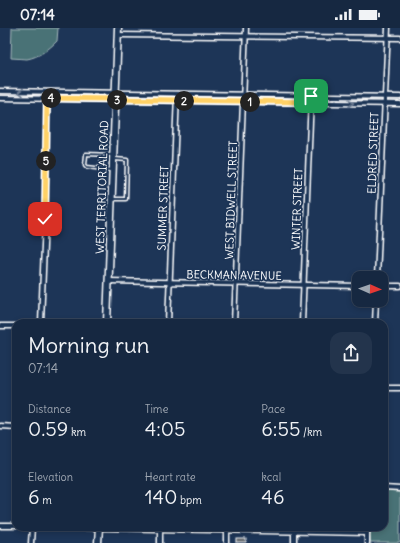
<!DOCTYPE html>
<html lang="en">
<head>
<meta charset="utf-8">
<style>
	:root { --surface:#162841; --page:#23344c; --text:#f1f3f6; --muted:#9ea6b1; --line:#35445a }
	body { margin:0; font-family:Delius,sans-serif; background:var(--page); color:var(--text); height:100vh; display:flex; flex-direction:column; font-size:15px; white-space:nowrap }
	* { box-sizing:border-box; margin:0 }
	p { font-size:13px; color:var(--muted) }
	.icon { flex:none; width:22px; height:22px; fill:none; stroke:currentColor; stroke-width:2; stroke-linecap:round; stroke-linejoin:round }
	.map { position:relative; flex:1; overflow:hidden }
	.sheet { position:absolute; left:12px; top:291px; width:376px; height:212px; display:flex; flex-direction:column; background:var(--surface); border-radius:12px; box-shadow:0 2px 6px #0003,0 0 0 1px var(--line) }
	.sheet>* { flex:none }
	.needle { width:26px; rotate:92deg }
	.fabs { position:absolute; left:352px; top:243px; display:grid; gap:8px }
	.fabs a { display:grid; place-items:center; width:36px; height:36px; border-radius:8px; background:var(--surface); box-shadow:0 2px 6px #0003,0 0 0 1px var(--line); font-size:20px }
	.pin { position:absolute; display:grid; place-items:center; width:34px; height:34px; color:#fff; margin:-17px; border-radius:8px; box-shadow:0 2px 6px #0006 }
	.km { position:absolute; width:20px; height:20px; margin:-10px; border-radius:50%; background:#222; color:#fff; font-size:11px; line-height:20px; text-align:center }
	.round { display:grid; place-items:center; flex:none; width:42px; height:42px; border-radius:12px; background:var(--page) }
	.headline { display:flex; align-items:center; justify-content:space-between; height:68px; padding:0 16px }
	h1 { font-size:22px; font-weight:600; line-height:30px }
	.stats { display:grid; grid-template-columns:repeat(3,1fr); gap:6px; height:68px; padding:4px 16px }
	.stats div { display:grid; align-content:center }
	.stats b { font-size:20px; font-weight:600 }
	.stats small { font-size:11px; font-weight:400 }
	.stats p { font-size:11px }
	.status { display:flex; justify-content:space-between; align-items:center; height:28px; padding:0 20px; background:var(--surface); direction:ltr }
	.status svg { height:11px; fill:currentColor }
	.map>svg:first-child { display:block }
	.green { fill:#4a7276; stroke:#a4b8ba }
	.building { fill:#63676d; stroke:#fff }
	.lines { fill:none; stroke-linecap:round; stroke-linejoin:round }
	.lane-casing { stroke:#fff; stroke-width:5 }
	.street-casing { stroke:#fff; stroke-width:7 }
	.secondary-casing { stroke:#fff; stroke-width:9 }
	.lane { stroke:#1d3557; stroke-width:2 }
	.street { stroke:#1d3557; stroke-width:4 }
	.secondary { stroke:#1d3557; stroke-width:6 }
	.oneway { stroke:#6c7c92 }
	.route-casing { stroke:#fff; stroke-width:8 }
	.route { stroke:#ffd166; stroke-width:5 }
	.labels { text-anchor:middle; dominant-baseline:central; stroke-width:3.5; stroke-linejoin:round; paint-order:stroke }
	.street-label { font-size:11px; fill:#fff; stroke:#1d3557 }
</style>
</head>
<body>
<div class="status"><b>07:14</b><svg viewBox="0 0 49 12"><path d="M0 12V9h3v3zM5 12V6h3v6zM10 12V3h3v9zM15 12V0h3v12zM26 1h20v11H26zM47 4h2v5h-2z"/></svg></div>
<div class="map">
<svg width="400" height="515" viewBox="0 0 400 515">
	<rect width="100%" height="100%" fill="#1d3557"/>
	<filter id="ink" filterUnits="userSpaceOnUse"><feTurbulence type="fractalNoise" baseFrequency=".025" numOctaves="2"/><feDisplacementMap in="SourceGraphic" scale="8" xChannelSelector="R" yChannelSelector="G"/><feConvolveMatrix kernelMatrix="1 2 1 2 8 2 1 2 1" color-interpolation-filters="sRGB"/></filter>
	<g filter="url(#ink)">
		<g class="green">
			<path d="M 12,0 L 58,0 L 57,13 C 49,21 39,29 27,31 C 22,31 16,30 11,30 Z"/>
			<polygon points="384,463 400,464 400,515 370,515 370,499 384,499"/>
		</g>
		<rect class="building" x="237" y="511" width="9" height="4"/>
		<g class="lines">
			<defs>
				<g id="lane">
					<polyline points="101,141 102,127"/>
					<polyline points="112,142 87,139 85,137 86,127 86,126 112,127"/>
					<polyline points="112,171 126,171 127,132 115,131"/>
				</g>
				<g id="street">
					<polyline points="118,7 400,10"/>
					<polyline points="0,63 400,69"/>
					<polyline points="0,70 400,76"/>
					<polyline points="377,250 388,0"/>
					<polyline points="109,253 359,258"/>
					<polyline points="381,258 400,258"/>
					<polyline points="41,295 45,191 47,68"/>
					<polyline points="168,295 177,66"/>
					<polyline points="234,295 246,0"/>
					<polyline points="302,295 311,68"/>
					<polyline points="375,295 376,272"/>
					<polyline points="0,298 16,298"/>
					<polyline points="384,360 400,360"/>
					<polyline points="0,398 16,399"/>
					<polyline points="384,460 400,461"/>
					<polyline points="0,498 16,498"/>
					<polyline points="48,499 367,505"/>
					<polyline points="31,515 32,499"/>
					<polyline points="160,515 160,499"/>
					<polyline points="227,515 227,499"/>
					<polyline points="294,515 294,499"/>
					<polyline points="367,515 367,499"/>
				</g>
				<g id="secondary">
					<polyline points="107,295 118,0"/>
					<polyline points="98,515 99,499"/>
				</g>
			</defs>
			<use href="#lane" class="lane-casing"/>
			<use href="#street" class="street-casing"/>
			<use href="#secondary" class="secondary-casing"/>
			<use href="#lane" class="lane"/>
			<use href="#street" class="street"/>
			<use href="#secondary" class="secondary"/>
		</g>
		<defs><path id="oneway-chevron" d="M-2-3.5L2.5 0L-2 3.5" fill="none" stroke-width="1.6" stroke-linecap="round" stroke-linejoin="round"/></defs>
		<g class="oneway">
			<use href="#oneway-chevron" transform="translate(21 64) rotate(-179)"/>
			<use href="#oneway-chevron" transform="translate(351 75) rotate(1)"/>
		</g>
	</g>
	<g class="lines" filter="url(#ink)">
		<defs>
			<polyline id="route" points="45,191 47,70 310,74 311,68"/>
		</defs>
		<use href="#route" class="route-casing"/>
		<use href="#route" class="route"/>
	</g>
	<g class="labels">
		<g class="street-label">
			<text transform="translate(373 125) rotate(-88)">ELDRED STREET</text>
			<text transform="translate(102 159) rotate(-88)">WEST TERRITORIAL ROAD</text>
			<text transform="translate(231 172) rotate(-88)">WEST BIDWELL STREET</text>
			<text transform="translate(163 180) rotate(-88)">SUMMER STREET</text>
			<text transform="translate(297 181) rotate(-88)">WINTER STREET</text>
			<text transform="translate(234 247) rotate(1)">BECKMAN AVENUE</text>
		</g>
	</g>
</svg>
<div class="fabs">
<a><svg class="needle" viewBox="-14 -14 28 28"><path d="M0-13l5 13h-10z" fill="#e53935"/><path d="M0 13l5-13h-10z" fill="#9ea6b1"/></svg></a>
</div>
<div class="pin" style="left:311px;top:68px;background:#1e9e55"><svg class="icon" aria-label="arrive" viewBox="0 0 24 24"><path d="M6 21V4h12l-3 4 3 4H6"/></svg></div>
<div class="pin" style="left:45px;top:191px;background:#d93025"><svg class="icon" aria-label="check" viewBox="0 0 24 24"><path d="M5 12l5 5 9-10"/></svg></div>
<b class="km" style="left:250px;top:74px">1</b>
<b class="km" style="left:184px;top:73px">2</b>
<b class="km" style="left:117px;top:72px">3</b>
<b class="km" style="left:51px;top:70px">4</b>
<b class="km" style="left:46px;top:133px">5</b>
<section class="sheet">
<div class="headline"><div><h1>Morning run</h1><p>07:14</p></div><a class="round"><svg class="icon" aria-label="share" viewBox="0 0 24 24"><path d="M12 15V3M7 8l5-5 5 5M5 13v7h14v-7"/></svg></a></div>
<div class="stats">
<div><p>Distance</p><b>0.59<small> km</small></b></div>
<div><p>Time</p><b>4:05</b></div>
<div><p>Pace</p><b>6:55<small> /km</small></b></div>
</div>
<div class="stats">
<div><p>Elevation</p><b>6<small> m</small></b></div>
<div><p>Heart rate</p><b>140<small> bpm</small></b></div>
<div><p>kcal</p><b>46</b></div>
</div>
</section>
</div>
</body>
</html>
